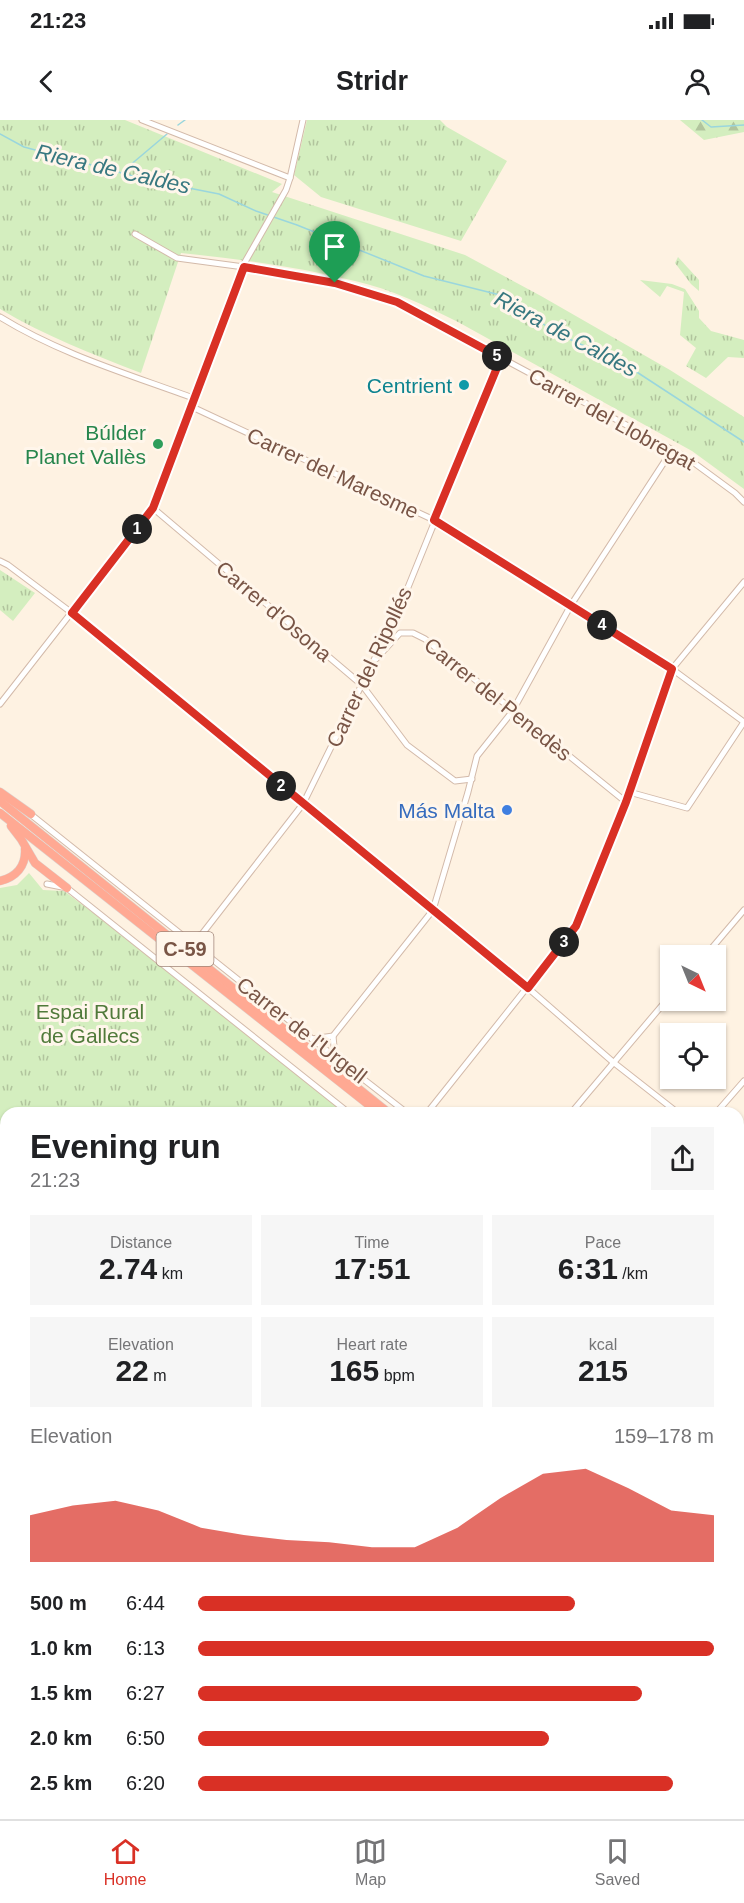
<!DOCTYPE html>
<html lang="en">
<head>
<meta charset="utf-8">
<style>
	:root { --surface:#fff; --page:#f6f6f6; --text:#202124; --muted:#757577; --line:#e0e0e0; --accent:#d93025 }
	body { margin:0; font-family:Helvetica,sans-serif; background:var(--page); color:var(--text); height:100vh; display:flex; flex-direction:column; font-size:22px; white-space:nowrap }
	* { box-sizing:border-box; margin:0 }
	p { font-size:20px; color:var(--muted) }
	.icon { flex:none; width:33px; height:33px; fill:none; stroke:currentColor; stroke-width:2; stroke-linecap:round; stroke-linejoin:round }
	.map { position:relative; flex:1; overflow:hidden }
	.side { position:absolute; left:0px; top:987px; width:744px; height:712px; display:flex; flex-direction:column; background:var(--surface); border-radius:18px 18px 0 0; box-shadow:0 2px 4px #0004 }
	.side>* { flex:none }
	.needle { width:39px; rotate:137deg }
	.buttons { position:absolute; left:660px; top:825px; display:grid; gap:12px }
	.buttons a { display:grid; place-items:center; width:66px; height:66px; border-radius:0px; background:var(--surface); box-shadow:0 2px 4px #0004; font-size:30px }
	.pin { position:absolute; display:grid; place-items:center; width:51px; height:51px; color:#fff; margin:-62px -26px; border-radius:50% 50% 50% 0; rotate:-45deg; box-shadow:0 0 6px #0007 }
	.pin .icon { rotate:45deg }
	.km { position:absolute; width:30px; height:30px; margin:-15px; border-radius:50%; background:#222; color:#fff; font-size:16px; line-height:30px; text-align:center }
	.round { display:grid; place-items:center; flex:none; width:63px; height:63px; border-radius:0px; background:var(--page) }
	.overview { display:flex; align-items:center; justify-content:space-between; height:102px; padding:0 30px }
	h1 { font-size:33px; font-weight:700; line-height:45px }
	.metrics { display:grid; grid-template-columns:repeat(3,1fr); gap:9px; height:102px; padding:6px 30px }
	.metrics div { display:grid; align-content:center; border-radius:0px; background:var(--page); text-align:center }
	.metrics b { font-size:30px; font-weight:700 }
	.metrics small { font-size:16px; font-weight:400 }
	.metrics p { font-size:16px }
	.chart { height:168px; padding:12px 30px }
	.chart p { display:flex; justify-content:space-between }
	.chart svg { width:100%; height:108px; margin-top:6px; fill:var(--accent); opacity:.7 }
	ul { padding:0 30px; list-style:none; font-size:20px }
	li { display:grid; grid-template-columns:96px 72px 1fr; align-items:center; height:45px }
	li i { height:15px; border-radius:8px; background:var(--accent) }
	.status { display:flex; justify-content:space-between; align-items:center; height:42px; padding:0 30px; background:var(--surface); direction:ltr }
	.status svg { height:16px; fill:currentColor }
	header { display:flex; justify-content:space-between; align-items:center; height:78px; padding:0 30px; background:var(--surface); font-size:27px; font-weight:700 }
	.tab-bar { display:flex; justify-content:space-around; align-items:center; height:84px; border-top:2px solid var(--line); background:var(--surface); font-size:16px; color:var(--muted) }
	.tab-bar a { display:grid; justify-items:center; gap:3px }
	.tab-bar .selected { color:var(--accent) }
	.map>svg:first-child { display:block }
	.grass { fill:url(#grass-tufts) }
	.forest { fill:url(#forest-firs) }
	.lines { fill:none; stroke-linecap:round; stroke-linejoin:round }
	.stream { stroke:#9ad6dd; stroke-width:1.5 }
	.minor-casing { stroke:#d3baaa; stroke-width:7 }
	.highway-casing { stroke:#dcd3cf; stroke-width:9 }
	.minor { stroke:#fff; stroke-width:5 }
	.highway { stroke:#ffa993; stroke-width:8 }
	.route-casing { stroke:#fff; stroke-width:12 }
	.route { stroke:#d93025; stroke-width:8 }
	.culture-dot { fill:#0f9aa8; stroke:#fff6eb; stroke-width:2 }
	.leisure-dot { fill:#2e9e5b; stroke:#fff6eb; stroke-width:2 }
	.shop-dot { fill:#3f7fe0; stroke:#fff6eb; stroke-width:2 }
	.labels { text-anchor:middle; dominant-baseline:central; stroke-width:6; stroke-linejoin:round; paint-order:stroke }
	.shield { fill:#fff6eb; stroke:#a18578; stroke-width:1.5 }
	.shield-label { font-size:20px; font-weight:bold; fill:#795546 }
	.culture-label { font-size:21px; fill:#0d838f; stroke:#fff6eb; text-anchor:end }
	.street-label { font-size:21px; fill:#795546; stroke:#fff6eb }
	.leisure-label { font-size:21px; fill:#27864d; stroke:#fff6eb; text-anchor:end }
	.shop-label { font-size:21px; fill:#366cbe; stroke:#fff6eb; text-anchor:end }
	.park-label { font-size:21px; fill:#507a3a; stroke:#fff6eb }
	.water-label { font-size:22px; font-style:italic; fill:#387880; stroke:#fff6eb }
</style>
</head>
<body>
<div class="status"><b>21:23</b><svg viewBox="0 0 49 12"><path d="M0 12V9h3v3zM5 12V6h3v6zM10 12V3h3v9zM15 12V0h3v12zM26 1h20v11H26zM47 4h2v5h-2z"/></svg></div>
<header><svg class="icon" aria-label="back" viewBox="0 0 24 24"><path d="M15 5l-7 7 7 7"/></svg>Stridr<svg class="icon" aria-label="person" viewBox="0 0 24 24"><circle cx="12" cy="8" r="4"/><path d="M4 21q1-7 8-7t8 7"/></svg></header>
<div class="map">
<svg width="744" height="1699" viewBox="0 0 744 1699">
	<defs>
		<pattern id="grass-tufts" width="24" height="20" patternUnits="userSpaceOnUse" patternTransform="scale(1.5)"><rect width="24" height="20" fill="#d4eebf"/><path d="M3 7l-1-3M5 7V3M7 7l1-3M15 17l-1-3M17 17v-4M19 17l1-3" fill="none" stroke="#b1c49d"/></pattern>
		<pattern id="forest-firs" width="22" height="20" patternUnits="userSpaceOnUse" patternTransform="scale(1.5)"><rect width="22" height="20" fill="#d4eebf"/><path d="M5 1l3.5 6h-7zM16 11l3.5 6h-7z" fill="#b1c49d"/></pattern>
	</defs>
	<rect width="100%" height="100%" fill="#fef2e2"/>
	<g class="grass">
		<path d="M 0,0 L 125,0 L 282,64 L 272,72 L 465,135 L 541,176 L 670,250 L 744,297 L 744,369 L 692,331 L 458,202 C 426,186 391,169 355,161 C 298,147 240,139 181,133 L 141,253 C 92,234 45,216 0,189 Z"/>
		<polygon points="307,0 440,0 447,7 507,41 461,121 321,77 294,55"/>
		<polygon points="678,137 699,160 699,171 691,164 675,143"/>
		<polygon points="640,160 672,164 685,169 699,191 699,198 711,211 744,220 744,238 728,237 706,258 686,246 696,228 680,215 684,172 667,166 660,177"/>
		<polygon points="0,450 35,473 13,501 0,490"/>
		<polygon points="29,753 43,770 64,771 138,826 345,993 6,993 6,1694 738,1694 738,1651 744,1657 744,1699 0,1699 0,768 17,765"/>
	</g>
	<polygon class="forest" points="680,0 744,0 744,12 704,20"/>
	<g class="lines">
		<g class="stream">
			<polyline points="702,0 711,7 744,5"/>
			<polyline points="178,5 185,0"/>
			<polyline points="0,14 24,27 148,60 219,74 256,91 297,105 424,156 504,176 556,213 626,245 744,322"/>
			<polyline points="122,52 167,14"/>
			<polyline points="210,1699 211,1694"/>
		</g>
		<defs>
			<g id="minor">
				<polyline points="142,0 290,58"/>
				<polyline points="135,114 177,138 244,147 335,163 397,182 686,337 735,373 744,382"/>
				<path d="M 0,197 C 60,234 128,254 193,278"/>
				<polyline points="190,286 434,400 672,549 744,602"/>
				<polyline points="153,388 362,565 407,625 455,661 472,659"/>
				<polyline points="0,441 8,445 72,493 528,868 613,942 678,993"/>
				<polyline points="376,539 400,513 413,513 425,519 626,682"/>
				<polyline points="0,584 153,388 245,142 286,70 290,58 303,0"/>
				<polyline points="629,672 687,688 744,602"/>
				<polyline points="29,693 335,937 407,993"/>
				<polyline points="47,764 67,768 349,993"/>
				<polyline points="184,817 193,817 202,814 303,684 400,487 501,238"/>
				<polyline points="705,836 744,790"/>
				<polyline points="333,916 335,937"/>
				<polyline points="312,919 333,916 433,790 468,672 477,636 512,592 571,485 672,330"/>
				<polyline points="427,993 576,806 626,682 672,549 744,462"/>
				<polyline points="571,993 670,876"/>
				<polyline points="716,993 744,961"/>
				<polyline points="738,1042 744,1047"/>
				<polyline points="738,1264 744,1268"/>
				<polyline points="738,1332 744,1328"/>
				<polyline points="738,1336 744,1341"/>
				<polyline points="738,1380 744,1375"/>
			</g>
			<g id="highway">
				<polyline points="0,672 31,694"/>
				<polyline points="0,681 389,993"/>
				<polyline points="0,693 379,993"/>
				<polyline points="11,706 21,719 35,743 67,768"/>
				<path d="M 0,761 C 16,757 26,746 25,729"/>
				<polyline points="738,1643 744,1649"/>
			</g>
		</defs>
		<use href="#minor" class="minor-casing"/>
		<use href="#highway" class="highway-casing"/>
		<use href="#minor" class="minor"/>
		<use href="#highway" class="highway"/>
	</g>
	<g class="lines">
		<defs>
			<polygon id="route" points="244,147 335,163 397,182 501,238 434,400 672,549 626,682 576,806 528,868 72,493 153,388"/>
		</defs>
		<use href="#route" class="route-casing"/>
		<use href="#route" class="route"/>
	</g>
	<circle class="culture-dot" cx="464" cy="265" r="6"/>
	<circle class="leisure-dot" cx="158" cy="324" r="6"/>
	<circle class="shop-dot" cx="507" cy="690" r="6"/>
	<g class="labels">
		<rect class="shield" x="156.5" y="812" width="57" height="34" rx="4.5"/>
		<g class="shield-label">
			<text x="185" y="829">C-59</text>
		</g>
		<g class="culture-label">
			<text x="452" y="265">Centrient</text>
		</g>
		<g class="street-label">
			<text transform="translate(612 299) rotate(29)">Carrer del Llobregat</text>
			<text transform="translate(333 353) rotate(25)">Carrer del Maresme</text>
			<text transform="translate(274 491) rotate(40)">Carrer d'Osona</text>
			<text transform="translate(369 547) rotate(-65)">Carrer del Ripollés</text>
			<text transform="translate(498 579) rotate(39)">Carrer del Penedès</text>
			<text transform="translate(302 910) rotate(38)">Carrer de l'Urgell</text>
		</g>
		<g class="leisure-label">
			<text x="146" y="312">Búlder<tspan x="146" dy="24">Planet Vallès</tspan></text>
		</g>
		<g class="shop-label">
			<text x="495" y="690">Más Malta</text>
		</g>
		<g class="park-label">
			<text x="90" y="891">Espai Rural<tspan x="90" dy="24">de Gallecs</tspan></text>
		</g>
		<g class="water-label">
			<text transform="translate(113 49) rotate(13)">Riera de Caldes</text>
			<text transform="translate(566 214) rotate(28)">Riera de Caldes</text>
		</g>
	</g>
</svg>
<div class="buttons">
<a><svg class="needle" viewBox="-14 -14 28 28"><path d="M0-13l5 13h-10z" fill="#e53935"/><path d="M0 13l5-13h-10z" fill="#757577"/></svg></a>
<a><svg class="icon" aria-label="locate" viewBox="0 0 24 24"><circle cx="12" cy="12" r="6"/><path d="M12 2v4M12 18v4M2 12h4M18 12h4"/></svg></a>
</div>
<div class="pin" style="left:335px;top:163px;background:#1e9e55"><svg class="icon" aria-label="arrive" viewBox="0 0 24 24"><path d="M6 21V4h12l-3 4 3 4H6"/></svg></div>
<b class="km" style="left:137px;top:409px">1</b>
<b class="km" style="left:281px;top:666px">2</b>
<b class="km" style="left:564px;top:822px">3</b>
<b class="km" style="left:602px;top:505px">4</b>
<b class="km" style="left:497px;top:236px">5</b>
<section class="side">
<div class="overview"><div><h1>Evening run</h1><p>21:23</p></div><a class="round"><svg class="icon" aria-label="share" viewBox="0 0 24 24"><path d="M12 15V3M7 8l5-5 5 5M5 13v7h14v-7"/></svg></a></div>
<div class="metrics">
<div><p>Distance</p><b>2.74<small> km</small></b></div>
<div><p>Time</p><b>17:51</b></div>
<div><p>Pace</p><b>6:31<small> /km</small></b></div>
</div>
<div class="metrics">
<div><p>Elevation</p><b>22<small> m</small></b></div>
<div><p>Heart rate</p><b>165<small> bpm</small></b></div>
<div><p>kcal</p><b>215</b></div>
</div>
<div class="chart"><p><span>Elevation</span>159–178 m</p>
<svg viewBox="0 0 160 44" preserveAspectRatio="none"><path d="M0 44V25L10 21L20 19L30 23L40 30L50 33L60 35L70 36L80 38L90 38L100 30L110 18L120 8L130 6L140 14L150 23L160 25V44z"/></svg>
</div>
<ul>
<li><b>500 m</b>6:44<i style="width:73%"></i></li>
<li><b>1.0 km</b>6:13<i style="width:100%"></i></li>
<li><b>1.5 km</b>6:27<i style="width:86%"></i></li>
<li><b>2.0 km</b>6:50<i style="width:68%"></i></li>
<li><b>2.5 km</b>6:20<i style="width:92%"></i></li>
</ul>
</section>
</div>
<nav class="tab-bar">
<a class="selected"><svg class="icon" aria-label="home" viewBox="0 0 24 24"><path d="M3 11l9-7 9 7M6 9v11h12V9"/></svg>Home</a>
<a><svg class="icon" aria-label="map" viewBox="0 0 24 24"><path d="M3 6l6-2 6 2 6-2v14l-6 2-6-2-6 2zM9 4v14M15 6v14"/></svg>Map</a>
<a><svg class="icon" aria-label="saved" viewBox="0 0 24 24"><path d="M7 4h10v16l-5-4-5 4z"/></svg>Saved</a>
</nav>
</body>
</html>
